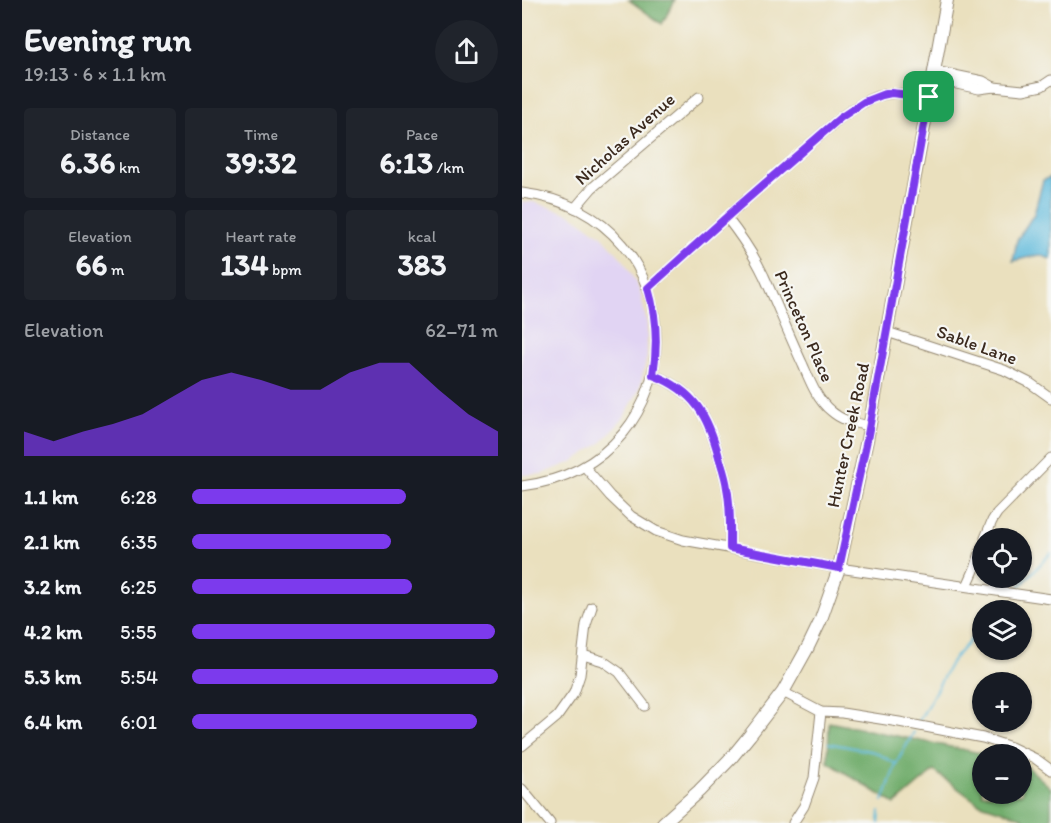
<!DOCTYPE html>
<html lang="en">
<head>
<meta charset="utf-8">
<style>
	:root { --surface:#171b24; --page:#20242c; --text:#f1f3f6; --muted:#9ea1a6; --accent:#7c3aed }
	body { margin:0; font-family:Itim,sans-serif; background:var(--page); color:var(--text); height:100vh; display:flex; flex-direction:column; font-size:22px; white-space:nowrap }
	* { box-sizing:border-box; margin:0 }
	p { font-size:20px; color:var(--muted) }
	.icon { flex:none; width:33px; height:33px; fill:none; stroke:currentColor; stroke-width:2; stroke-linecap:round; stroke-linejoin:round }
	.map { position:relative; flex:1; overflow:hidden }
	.side { display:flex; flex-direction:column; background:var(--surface); width:522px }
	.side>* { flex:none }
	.tools { position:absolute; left:450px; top:528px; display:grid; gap:12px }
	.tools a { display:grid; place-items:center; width:60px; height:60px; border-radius:50%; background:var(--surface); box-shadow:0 2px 4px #0004; font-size:30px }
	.pin { position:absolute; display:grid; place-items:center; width:51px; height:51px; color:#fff; margin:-26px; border-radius:12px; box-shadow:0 3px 9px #0006 }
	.round { display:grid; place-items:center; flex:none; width:63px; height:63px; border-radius:32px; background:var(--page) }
	.overview { display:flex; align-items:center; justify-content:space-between; height:102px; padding:0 24px }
	h1 { font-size:33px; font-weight:800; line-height:45px }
	.stats { display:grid; grid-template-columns:repeat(3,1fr); gap:9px; height:102px; padding:6px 24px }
	.stats div { display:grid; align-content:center; border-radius:6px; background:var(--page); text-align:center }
	.stats b { font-size:30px; font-weight:800 }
	.stats small { font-size:16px; font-weight:400 }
	.stats p { font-size:16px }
	.chart { height:168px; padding:12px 24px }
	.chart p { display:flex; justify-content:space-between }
	.chart svg { width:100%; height:108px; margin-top:6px; fill:var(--accent); opacity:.7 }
	ul { padding:0 24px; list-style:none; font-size:20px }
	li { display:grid; grid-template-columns:96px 72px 1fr; align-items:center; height:45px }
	li i { height:15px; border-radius:8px; background:var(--accent) }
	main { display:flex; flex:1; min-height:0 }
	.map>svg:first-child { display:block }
	.built { fill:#e1d4f3 }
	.forest { fill:#72ad6d; stroke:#566c46; stroke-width:1.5 }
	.water { fill:#5ebadc; stroke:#4c727d; stroke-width:1.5 }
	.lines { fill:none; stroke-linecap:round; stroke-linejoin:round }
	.stream { stroke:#5ebadc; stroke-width:2 }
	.minor-casing { stroke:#92856e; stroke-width:11 }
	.secondary-casing { stroke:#92856e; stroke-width:14 }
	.minor { stroke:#fff; stroke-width:9 }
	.secondary { stroke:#fff; stroke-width:12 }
	.route-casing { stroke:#fff; stroke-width:12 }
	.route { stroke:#7c3aed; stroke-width:8 }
	.labels { text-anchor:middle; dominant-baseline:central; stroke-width:4.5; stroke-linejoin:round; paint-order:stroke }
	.street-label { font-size:18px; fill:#3b2a1e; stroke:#f6f6f2 }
</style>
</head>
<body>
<main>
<section class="side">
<div class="overview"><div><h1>Evening run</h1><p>19:13 · 6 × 1.1 km</p></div><a class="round"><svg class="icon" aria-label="share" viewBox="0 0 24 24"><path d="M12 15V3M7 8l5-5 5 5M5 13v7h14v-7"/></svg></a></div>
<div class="stats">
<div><p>Distance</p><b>6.36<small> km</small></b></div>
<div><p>Time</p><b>39:32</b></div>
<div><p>Pace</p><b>6:13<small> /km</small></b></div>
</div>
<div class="stats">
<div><p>Elevation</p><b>66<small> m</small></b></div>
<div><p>Heart rate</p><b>134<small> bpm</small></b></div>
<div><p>kcal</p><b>383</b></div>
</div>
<div class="chart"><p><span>Elevation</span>62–71 m</p>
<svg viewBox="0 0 160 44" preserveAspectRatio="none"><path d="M0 44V34L10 38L20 34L30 31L40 27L50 20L60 13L70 10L80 13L90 17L100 17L110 10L120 6L130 6L140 17L150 27L160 34V44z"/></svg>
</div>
<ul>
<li><b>1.1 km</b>6:28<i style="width:70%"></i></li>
<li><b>2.1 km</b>6:35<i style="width:65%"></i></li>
<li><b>3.2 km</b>6:25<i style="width:72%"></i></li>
<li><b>4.2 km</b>5:55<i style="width:99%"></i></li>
<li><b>5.3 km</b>5:54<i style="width:100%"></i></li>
<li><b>6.4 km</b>6:01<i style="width:93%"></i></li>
</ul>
</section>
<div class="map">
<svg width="529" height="823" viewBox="0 0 529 823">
	<rect width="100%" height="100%" fill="#f6f6f2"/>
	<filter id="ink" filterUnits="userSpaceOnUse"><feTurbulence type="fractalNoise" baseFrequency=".0167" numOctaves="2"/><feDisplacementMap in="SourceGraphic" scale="12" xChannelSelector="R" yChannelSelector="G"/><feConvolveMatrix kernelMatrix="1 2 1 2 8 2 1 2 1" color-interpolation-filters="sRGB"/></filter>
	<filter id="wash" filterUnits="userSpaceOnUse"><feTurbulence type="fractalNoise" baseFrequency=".008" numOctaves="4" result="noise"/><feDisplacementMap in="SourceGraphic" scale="24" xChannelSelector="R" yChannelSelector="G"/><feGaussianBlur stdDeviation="1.35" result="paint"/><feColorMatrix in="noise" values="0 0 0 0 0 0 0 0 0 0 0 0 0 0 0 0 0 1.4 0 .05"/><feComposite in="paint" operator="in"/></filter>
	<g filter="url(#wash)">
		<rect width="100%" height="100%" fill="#eae0be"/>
		<polygon class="built" points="0,202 11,202 48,214 80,236 102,261 118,291 125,324 125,357 117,390 101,419 78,444 50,462 19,474 0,475"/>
		<g class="forest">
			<polygon points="107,0 153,0 140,24"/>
			<polygon points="307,722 463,754 460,754 460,794 500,794 500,762 529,788 529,823 506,823 499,817 456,803 412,771 373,804 306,762"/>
		</g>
		<polygon class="water" points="529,177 529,259 517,255 491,261 495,240 512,214 521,180"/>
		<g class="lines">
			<g class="stream">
				<polyline points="497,587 529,553"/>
				<polyline points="476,610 483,603"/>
				<polyline points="396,723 430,661 460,627"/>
				<polyline points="306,743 353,752 374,764"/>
				<polyline points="361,801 374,764 392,732"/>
				<polyline points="357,823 358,811"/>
			</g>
		</g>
	</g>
	<g filter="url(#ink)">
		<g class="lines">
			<defs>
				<g id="minor">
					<polyline points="413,71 461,81 472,87"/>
					<polyline points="412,79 457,89 472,87 501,90 520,86 529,80"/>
					<path d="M 0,193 C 178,215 180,463 0,486"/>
					<polyline points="53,208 70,188 177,97"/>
					<path d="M 205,218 C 219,236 232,255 242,276 C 255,305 267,335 281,365 C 288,381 295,400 309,411 C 320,421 333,423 347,426"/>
					<path d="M 126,288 L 217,206 L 318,118 C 354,92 364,90 407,97"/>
					<polyline points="365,332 482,370 508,383 529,398"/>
					<path d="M 131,375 C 173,391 186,416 197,457 C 200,467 204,478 205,488 C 209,508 208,528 208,548"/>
					<polyline points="63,467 88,496 109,516 134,531 161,540 317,568 529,599"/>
					<polyline points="463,538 470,521 475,513 529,458"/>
					<polyline points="445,586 454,566 460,546"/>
					<polyline points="61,655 81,661 97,672 123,706"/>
					<polyline points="261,692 299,712 320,713 377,722 461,738 489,747 514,759 529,770"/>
					<polyline points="0,746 35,717 52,693 58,675 64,625 70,607"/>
					<polyline points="0,789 28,823"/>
					<polyline points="271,823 282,806 292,778 299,712"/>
				</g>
				<polyline id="secondary" points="141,823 177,791 210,757 228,735 261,692 286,647 298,622 317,568 345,440 425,0"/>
			</defs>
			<use href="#minor" class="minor-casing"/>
			<use href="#secondary" class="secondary-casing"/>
			<use href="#minor" class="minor"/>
			<use href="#secondary" class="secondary"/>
		</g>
	</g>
	<g class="lines" filter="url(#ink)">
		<defs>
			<path id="route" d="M 369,93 L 407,97 L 345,440 L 317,568 L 208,548 C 208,528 209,508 205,488 C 204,478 200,467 197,457 C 186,416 173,391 131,375 C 136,345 135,318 126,288 L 217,206 L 318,118 L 342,102 L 360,95 Z"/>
		</defs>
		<use href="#route" class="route-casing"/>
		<use href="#route" class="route"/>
	</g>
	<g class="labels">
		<g class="street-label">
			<text transform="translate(103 139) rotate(-42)">Nicholas Avenue</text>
			<text transform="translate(282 326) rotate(66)">Princeton Place</text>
			<text transform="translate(455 345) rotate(20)">Sable Lane</text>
			<text transform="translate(326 435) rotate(-78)">Hunter Creek Road</text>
		</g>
	</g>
</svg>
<div class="tools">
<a><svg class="icon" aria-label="locate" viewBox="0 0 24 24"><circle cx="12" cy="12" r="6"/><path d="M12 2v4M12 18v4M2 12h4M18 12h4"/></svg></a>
<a><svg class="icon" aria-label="layers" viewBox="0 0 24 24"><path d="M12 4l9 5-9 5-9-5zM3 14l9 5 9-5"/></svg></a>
<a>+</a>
<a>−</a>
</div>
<div class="pin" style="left:407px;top:97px;background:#1e9e55"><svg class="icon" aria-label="arrive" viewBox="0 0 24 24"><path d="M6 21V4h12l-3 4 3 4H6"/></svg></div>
</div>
</main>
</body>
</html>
